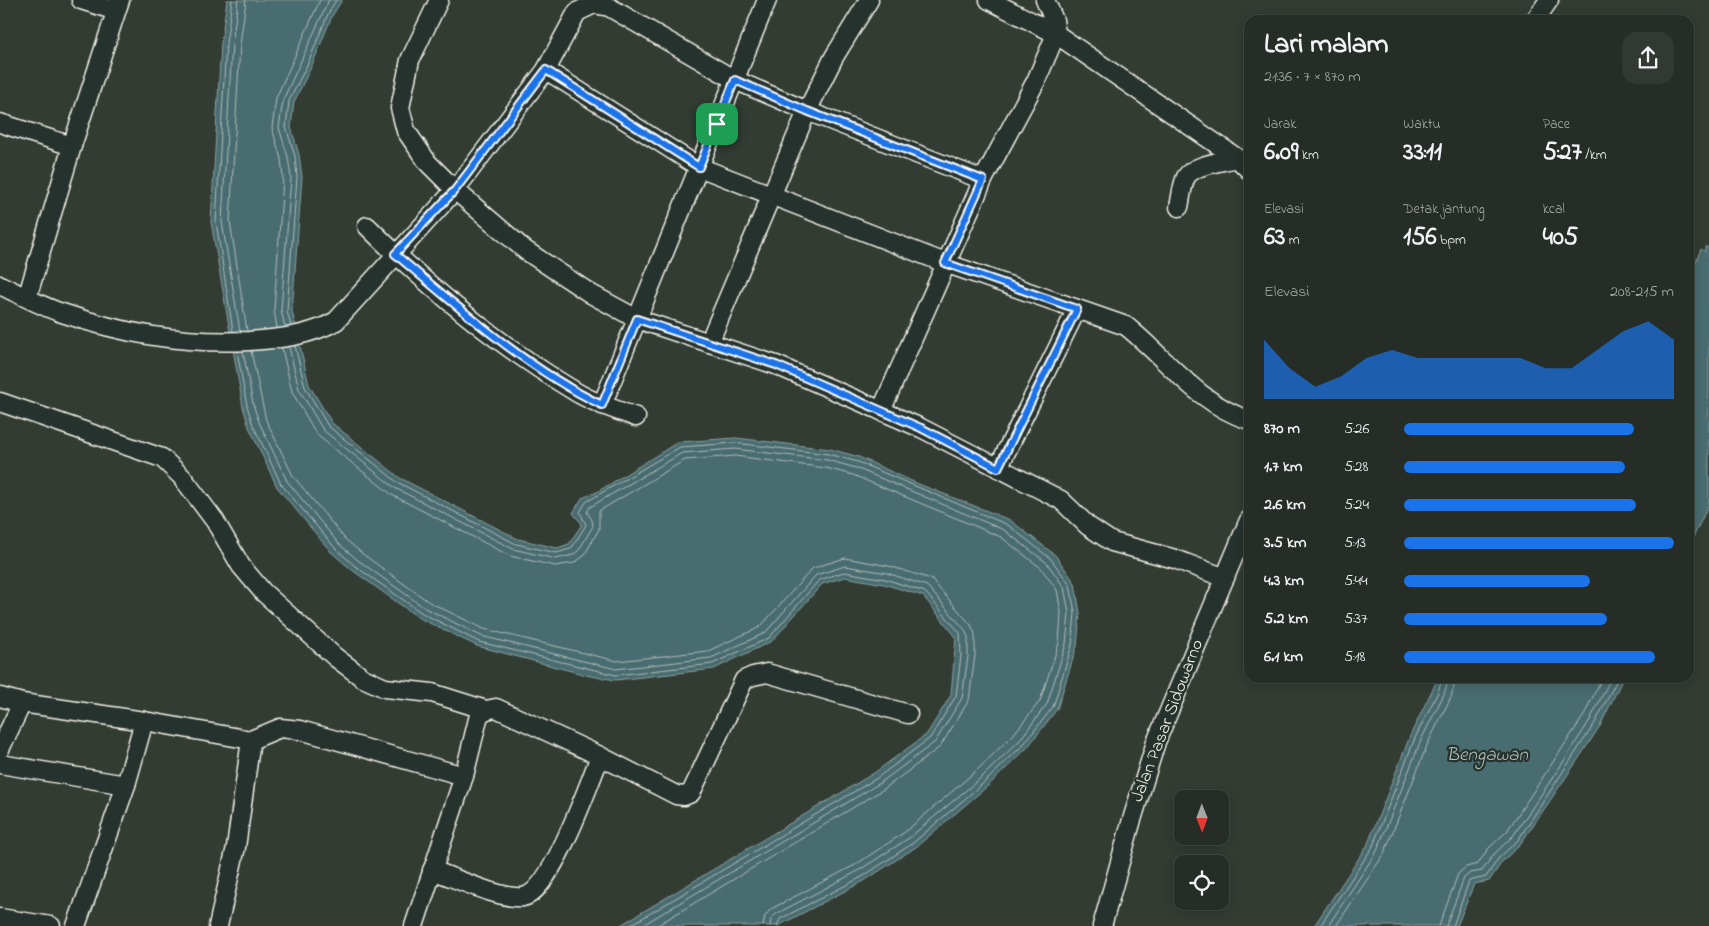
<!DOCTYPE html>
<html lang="id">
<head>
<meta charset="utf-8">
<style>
	:root { --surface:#262d26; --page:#323932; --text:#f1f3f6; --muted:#a4a8a7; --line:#424943; --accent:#1a73e8 }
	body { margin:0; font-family:"Indie Flower",sans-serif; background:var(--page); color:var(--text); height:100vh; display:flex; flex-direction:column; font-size:19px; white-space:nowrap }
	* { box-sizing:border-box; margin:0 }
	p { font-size:16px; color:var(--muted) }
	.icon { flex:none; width:28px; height:28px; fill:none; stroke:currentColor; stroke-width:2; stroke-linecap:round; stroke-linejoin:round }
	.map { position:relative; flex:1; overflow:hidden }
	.panel { position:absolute; left:1244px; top:15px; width:450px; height:668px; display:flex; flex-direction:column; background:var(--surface); border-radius:15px; box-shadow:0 2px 12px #0003,0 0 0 1px var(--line) }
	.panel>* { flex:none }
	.needle { width:32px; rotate:179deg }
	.controls { position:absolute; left:1174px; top:790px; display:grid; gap:10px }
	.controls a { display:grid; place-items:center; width:55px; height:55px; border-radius:10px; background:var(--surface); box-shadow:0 2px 12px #0003,0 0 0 1px var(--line); font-size:25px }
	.pin { position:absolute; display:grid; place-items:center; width:42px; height:42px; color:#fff; margin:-21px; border-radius:10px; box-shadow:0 2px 8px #0006 }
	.round { display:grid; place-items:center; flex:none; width:52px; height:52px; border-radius:15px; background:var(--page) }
	.summary { display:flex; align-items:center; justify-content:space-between; height:85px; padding:0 20px }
	h1 { font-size:28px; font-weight:700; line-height:38px }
	.metrics { display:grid; grid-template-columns:repeat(3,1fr); gap:8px; height:85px; padding:5px 20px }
	.metrics div { display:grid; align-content:center }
	.metrics b { font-size:25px; font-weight:700 }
	.metrics small { font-size:14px; font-weight:400 }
	.metrics p { font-size:14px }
	.chart { height:140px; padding:10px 20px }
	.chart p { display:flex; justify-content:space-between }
	.chart svg { width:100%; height:90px; margin-top:5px; fill:var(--accent); opacity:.7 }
	ul { padding:0 20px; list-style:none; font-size:16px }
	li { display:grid; grid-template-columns:80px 60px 1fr; align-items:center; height:38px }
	li i { height:12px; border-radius:6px; background:var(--accent) }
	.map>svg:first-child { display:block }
	.water { fill:#496c70; stroke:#8da1a0 }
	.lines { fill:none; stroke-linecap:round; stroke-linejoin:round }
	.shore { stroke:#b0bcb8; stroke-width:1 }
	.minor-casing { stroke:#f4f1e8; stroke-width:21 }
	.minor { stroke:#26332d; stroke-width:18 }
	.route-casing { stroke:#fff; stroke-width:10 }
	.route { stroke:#1a73e8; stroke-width:6 }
	.labels { text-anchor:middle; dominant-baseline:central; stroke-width:4.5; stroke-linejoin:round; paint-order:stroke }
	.street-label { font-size:18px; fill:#f4f1e8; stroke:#26332d }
	.water-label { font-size:19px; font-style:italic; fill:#b0bcb8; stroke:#26332d }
</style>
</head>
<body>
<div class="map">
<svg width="1709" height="926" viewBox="0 0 1709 926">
	<rect width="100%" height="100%" fill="#323c33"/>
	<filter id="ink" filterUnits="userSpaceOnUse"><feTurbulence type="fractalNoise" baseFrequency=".02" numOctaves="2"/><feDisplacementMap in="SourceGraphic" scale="10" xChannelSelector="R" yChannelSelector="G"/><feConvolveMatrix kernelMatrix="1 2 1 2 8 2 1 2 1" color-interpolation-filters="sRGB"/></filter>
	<g filter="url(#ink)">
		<g class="water">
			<polygon points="227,0 342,0 332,16 312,65 294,102 291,127 299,155 302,177 292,311 309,385 332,423 400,478 518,539 557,548 569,544 582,524 573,513 582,498 597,492 678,442 736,438 830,449 859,457 916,483 1010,520 1055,555 1075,583 1080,613 1077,646 1057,709 1027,748 990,784 916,847 864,881 778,926 619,926 874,773 927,734 951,695 956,637 923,596 884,584 845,577 822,584 772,641 714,669 616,680 590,676 477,646 419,618 352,570 331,552 277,487 249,427 243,407 211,222 221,43"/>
			<polygon points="1705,247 1709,247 1709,504 1689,546 1689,278 1701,249 1705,252"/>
			<polygon points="1438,678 1623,678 1600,726 1575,764 1521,843 1502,862 1489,881 1474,884 1457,926 1314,926 1367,846 1410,736"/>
		</g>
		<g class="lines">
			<g class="shore">
				<polyline points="232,0 226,44 216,222 233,331"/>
				<polyline points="238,0 232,44 222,222 240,331"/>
				<polyline points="246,0 240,45 230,221 247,331"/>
				<polyline points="291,326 287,311 297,177 295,156 286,127 289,101 308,63 328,14 336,0"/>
				<polyline points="285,327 281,310 291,178 288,157 279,128 283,100 329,0"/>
				<polyline points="277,328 274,310 283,178 281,159 272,128 276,98 320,0"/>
				<polyline points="295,346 305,387 328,426 397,482 516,544 556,553 571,549 586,525 580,512 586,502 680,447 735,443 828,454 858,462 1008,525 1051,559 1070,585 1075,613 1072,645 1053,707 1023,745 987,780 913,843 862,877 780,919 777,926"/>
				<polyline points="289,347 299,389 323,430 395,488 513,549 556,559 573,555 579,550 593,526 592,520 587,512 590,507 682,453 735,449 827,460 856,468 1004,530 1047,563 1064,587 1069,613 1066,644 1047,704 1019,741 983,776 909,838 858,871 776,914 771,919 770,926"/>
				<polyline points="282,348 292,392 317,435 392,495 510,556 555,566 574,563 584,556 599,529 599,511 685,460 735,456 826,468 853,475 1001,537 1041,568 1057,590 1061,613 1059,643 1040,701 1013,735 977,770 905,832 855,865 771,909 765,916 763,926"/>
				<polyline points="237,351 247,406 253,425 281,484 335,548 355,566 422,613 479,642 616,675 712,664 769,638 819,580 844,572 885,579 925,592 960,633 961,656 956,696 930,738 877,778 629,926"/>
				<polyline points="243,351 253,404 259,422 287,481 339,544 359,561 425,608 481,636 616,669 711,658 765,633 816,575 845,566 887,573 927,586 965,630 968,637 968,656 962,698 935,742 880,783 641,926"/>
				<polyline points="251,351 266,420 293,476 345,539 364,555 429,602 484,629 617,661 708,651 760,627 813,568 845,558 889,566 931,579 971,625 975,634 975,655 969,700 940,747 884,789 656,926"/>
				<polyline points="1320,926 1372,848 1415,738 1438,692 1442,678"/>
				<polyline points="1328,926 1377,851 1421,740 1444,694 1449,678"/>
				<polyline points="1336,926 1384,854 1428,743 1451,697 1456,678"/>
				<polyline points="1439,926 1458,874 1466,867 1478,864 1488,849 1507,831 1583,717 1602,678"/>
				<polyline points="1446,926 1464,878 1470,873 1482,871 1494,854 1513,836 1566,758 1590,720 1611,678"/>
				<polyline points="1453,926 1469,881 1486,877 1498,859 1518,840 1595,723 1618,678"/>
			</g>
			<defs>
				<g id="minor">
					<polyline points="81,0 116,11"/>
					<polyline points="439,0 410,60 400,108 406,131 428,163 455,190 525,250 591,294 637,319 776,365 921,428 1061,500 1088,526 1112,542 1175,559 1225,578"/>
					<polyline points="989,0 1056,34 1237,158 1249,170"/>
					<polyline points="1535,20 1549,0"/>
					<path d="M 546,70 L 699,167 L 945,263 L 1126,326 C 1166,358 1198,404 1249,420"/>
					<polyline points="0,123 72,146"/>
					<path d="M 1179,207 C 1181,198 1182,185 1186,177 C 1194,164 1223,162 1237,158"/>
					<path d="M 367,226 C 429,288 500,346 576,392 C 594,403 616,410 636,417"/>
					<path d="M 0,285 C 19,294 39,305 59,312 C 124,334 180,344 249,341 C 279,339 309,336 336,321 L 455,190 L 546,70 L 577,12 L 594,4 L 609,7 L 735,80 L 807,111 L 983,180"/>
					<polyline points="27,298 72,146 120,0"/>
					<polyline points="709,343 807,111 834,57 869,0"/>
					<polyline points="0,402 162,458 182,477 215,521 241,566 263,592 335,657 363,678 385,688 432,693 486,710"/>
					<polyline points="602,405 767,0"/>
					<polyline points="881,411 983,180 1036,81 1056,34 1054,20 1045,0"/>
					<polyline points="998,468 1077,309"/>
					<polyline points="0,697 22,703 144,721 251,740 280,728 300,730 464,776"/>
					<polyline points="0,749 22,703"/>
					<polyline points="0,764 126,785"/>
					<path d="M 432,870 C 453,877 502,900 523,897 C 551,892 589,784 600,756"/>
					<polyline points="0,918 51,926"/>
					<polyline points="76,926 126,785 144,721"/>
					<polyline points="218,926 236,847 251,740"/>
					<polyline points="414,926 464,776 479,715 486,710 496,708 600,756 676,795 684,796 691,793 744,680 753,676 767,673 908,714"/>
					<polyline points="1102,926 1131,823 1156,742 1249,520"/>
				</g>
			</defs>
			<use href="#minor" class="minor-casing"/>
			<use href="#minor" class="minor"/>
		</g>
	</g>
	<g class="lines" filter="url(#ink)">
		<defs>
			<path id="route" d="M 546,70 L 699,167 L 735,80 L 807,111 L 983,180 L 945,263 L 1077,309 L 998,468 L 921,428 L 776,365 L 637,319 L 602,405 C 528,370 458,307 395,254 L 455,190 Z"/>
		</defs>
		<use href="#route" class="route-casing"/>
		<use href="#route" class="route"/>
	</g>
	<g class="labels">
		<g class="street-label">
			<text transform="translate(1168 721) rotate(-69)">Jalan Pasar Sidowarno</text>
		</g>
		<g class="water-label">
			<text x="1487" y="755">Bengawan</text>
		</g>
	</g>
</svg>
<div class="controls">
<a><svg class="needle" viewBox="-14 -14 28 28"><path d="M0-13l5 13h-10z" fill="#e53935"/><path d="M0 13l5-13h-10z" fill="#a4a8a7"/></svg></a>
<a><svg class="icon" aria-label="locate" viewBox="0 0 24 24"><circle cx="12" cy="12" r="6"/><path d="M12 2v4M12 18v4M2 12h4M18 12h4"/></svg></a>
</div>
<div class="pin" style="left:717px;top:124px;background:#1e9e55"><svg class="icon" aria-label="arrive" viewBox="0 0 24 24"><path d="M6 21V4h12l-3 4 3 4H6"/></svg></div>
<section class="panel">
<div class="summary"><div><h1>Lari malam</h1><p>21:36 · 7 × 870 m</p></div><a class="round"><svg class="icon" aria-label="share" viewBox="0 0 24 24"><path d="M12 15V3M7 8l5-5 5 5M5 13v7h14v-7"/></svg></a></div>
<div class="metrics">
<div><p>Jarak</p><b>6.09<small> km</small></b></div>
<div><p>Waktu</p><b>33:11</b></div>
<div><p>Pace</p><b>5:27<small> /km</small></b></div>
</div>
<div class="metrics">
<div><p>Elevasi</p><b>63<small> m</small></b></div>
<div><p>Detak jantung</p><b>156<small> bpm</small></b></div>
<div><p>kcal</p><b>405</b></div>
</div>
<div class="chart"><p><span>Elevasi</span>208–215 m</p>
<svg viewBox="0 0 160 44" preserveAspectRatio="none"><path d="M0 44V15L10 29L20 38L30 33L40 24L50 20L60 24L70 24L80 24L90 24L100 24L110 29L120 29L130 20L140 11L150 6L160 15V44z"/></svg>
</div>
<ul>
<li><b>870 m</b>5:26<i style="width:85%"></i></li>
<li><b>1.7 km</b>5:28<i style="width:82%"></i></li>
<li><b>2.6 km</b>5:24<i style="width:86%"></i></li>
<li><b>3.5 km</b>5:13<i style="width:100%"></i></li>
<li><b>4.3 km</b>5:44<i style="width:69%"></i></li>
<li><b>5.2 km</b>5:37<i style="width:75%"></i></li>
<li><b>6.1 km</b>5:18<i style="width:93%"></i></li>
</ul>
</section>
</div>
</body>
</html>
